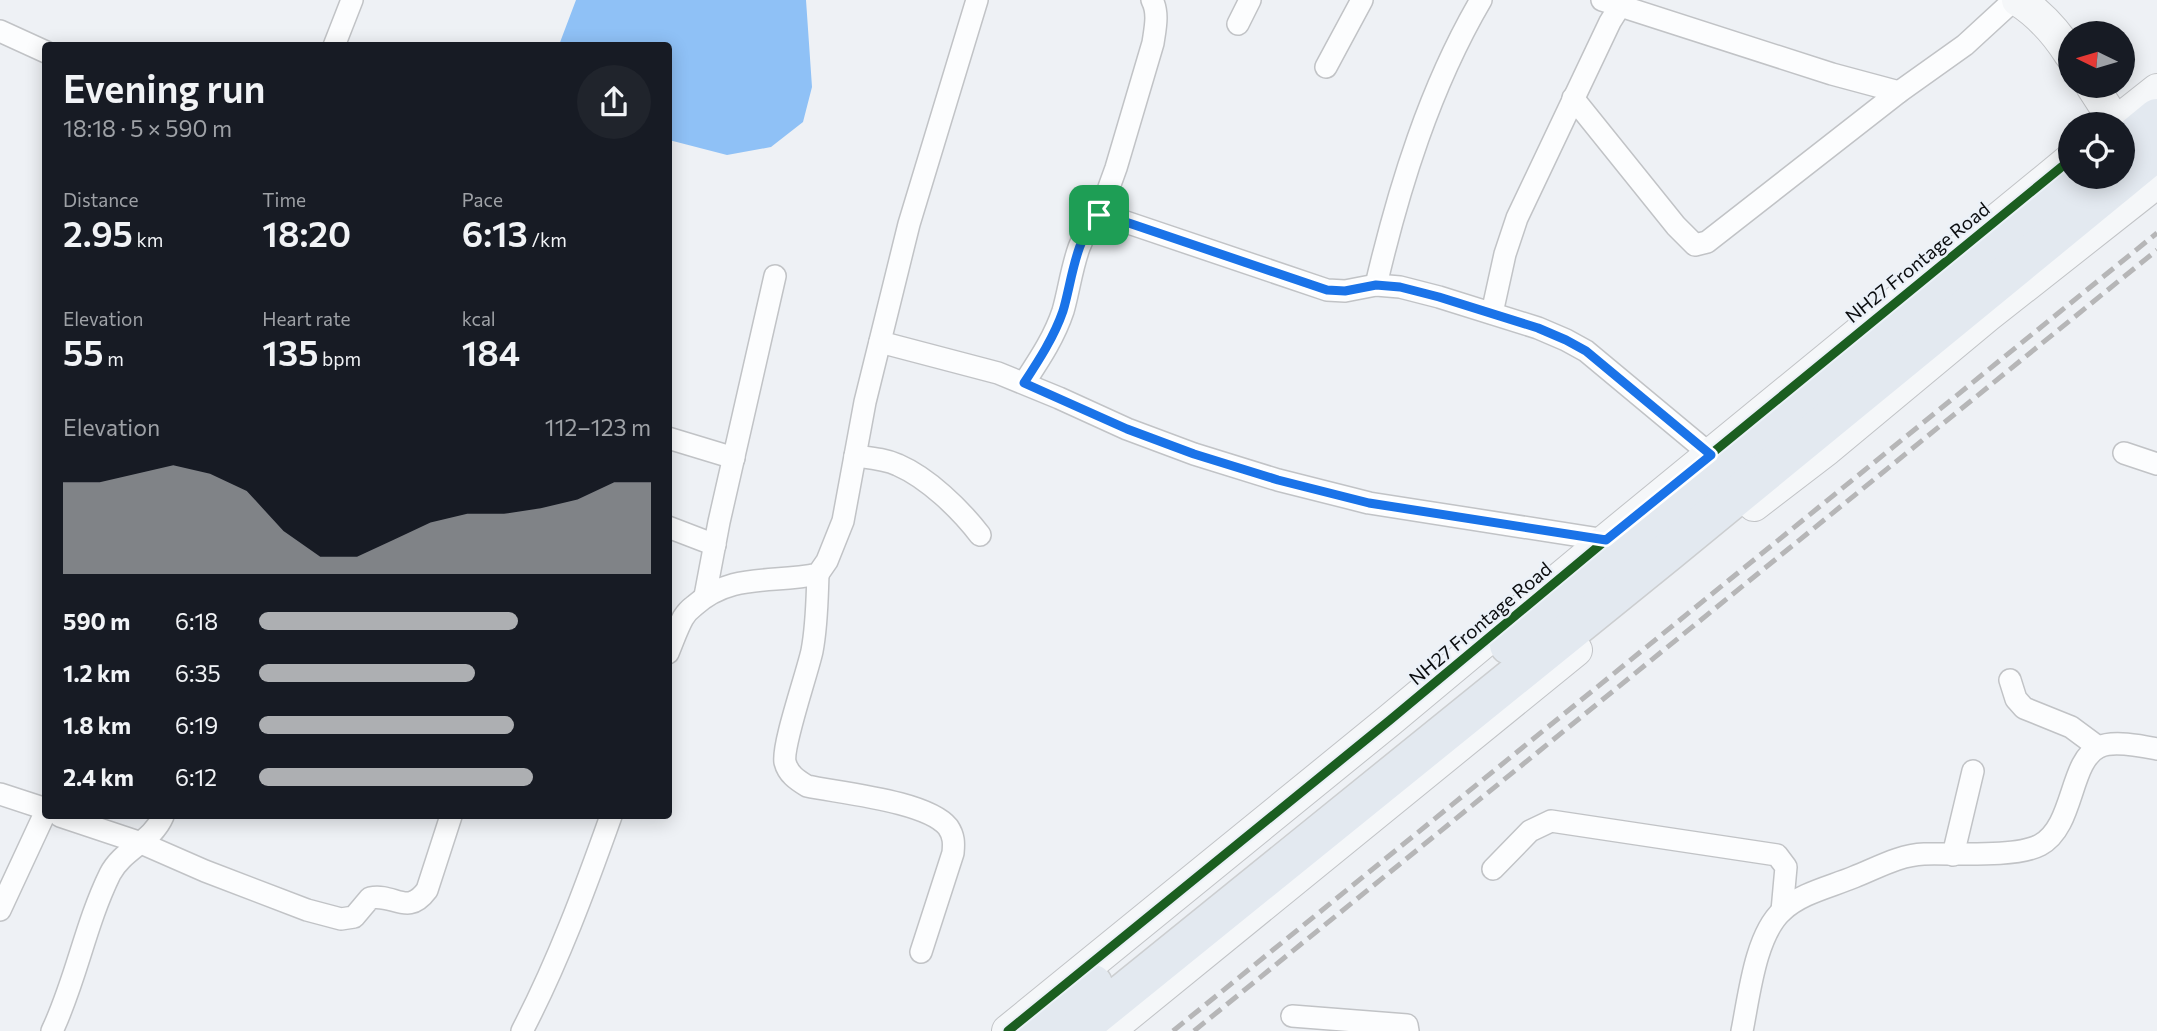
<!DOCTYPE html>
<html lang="en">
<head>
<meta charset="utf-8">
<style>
	:root { --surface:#171b24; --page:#20242c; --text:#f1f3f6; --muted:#9ea1a6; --accent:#adafb2 }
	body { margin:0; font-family:Commissioner,sans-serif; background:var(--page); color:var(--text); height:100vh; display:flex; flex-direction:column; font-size:26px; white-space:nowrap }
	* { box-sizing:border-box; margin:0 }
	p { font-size:23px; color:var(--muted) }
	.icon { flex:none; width:38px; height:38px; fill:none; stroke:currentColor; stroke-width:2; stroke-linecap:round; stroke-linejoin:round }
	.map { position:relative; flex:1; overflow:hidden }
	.details { position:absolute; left:42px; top:42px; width:630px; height:777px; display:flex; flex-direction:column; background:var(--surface); border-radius:7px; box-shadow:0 4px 18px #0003 }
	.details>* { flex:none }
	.needle { width:46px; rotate:275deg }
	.controls { position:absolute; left:2058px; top:21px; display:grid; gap:14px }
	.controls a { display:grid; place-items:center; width:77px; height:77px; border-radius:50%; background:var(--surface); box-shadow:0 4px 18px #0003; font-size:35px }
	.pin { position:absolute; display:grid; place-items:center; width:60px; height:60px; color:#fff; margin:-30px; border-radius:14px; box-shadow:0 4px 10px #0006 }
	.round { display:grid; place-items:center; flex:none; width:74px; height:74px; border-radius:37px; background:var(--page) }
	.summary { display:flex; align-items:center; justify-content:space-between; height:119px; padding:0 21px }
	h1 { font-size:38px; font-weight:600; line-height:52px }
	.figures { display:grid; grid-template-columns:repeat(3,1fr); gap:10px; height:119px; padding:7px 21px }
	.figures div { display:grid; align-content:center }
	.figures b { font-size:35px; font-weight:600 }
	.figures small { font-size:19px; font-weight:400 }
	.figures p { font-size:19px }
	.chart { height:196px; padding:14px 21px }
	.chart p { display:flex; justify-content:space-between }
	.chart svg { width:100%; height:126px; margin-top:7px; fill:var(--accent); opacity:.7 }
	ul { padding:0 21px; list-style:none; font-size:23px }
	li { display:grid; grid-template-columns:112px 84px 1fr; align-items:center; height:52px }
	li i { height:18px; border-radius:9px; background:var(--accent) }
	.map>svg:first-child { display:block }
	.water { fill:#8fc1f6 }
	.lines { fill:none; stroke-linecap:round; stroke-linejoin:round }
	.street-casing { stroke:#c1c3c6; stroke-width:24 }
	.secondary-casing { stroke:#c1c3c6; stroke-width:34 }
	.highway-casing { stroke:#ccced0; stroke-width:41 }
	.street { stroke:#fcfdfe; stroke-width:21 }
	.secondary { stroke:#f5f7f9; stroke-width:32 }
	.highway { stroke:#e3e9f0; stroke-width:38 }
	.rail { stroke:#b6b6b7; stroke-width:5; stroke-dasharray:14 7; stroke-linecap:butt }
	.cycleway-casing { stroke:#ebf1f8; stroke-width:13 }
	.cycleway { stroke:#1b5e20; stroke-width:9 }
	.route-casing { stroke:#fff; stroke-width:14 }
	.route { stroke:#1a73e8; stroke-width:9 }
	.labels { text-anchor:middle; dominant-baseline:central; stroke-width:5; stroke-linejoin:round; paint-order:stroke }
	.street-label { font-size:19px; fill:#0a0c0e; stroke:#ebf1f8 }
</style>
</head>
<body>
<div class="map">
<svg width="2157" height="1031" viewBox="0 0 2157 1031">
	<rect width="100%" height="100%" fill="#eef1f5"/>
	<polygon class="water" points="576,0 806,0 812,87 803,122 771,147 727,155 669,140 668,46 559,45"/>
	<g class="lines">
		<defs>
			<g id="street">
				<polyline points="1602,0 1832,74 1899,92"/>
				<polyline points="1238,24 1250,0"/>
				<polyline points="0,31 46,52"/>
				<polyline points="334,46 352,0"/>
				<polyline points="1326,67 1362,0"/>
				<polyline points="1573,98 1676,226 1695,245 1707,242 1899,92 1965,45 2014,0"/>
				<path d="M 1099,215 L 1116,168 L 1153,43 C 1155,29 1159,13 1152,0"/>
				<path d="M 1376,285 C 1399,187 1430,87 1481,0"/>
				<polyline points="1492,313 1505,254 1517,218 1610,22 1620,6"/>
				<polyline points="880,342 998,373 1059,398 1127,429 1194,454 1278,480 1369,503 1606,540"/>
				<path d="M 1024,383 C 1039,360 1054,338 1063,311 C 1072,280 1074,239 1099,215 L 1108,216 L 1327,290 L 1345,291 L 1376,285 L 1400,287 L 1439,297 L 1538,328 L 1566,340 L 1586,351 L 1711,455"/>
				<polyline points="668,438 734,458"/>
				<polyline points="2124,453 2157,464"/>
				<path d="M 855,456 C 870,458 885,459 898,465 C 928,478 960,509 980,535"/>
				<polyline points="668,527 715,545"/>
				<path d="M 818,574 C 817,600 817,625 812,651 C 807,674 782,745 785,762 C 788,774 797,780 807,786 C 840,793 927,801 948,827 C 954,836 954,843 953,853 L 921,952"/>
				<polyline points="705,596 719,522 775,276"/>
				<path d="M 668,653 C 673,641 677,629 683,618 C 686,613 690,609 694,606 C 731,572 773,584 818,574 L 827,561 L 843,521 L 865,402 L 909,224 L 977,0"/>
				<polyline points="2010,680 2016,699 2024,708 2071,727 2098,747"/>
				<polyline points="0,794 46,809"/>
				<path d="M 60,816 L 141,843 L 205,871 L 307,910 L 341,919 L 354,917 L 370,898 C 395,893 407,917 427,890 L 451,816"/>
				<polyline points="1953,855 1973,771"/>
				<polyline points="1493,869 1530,831 1551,821 1777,855 1786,867 1782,911"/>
				<polyline points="0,910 46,811"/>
				<polyline points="1292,1016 1407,1025 1408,1031"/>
				<path d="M 52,1031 C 76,981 85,925 110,874 C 123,849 152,842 163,816"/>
				<path d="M 522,1031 C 558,962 585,889 611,816"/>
				<path d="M 1742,1031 C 1749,997 1755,936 1782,911 C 1801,893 1830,887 1854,877 C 1877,868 1899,855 1924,854 C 1953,853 2016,858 2040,845 C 2075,826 2069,761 2099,747 C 2113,740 2142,746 2157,749"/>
			</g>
			<g id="secondary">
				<path d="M 2018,0 C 2040,14 2056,32 2070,54"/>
				<polyline points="2092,86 2116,123"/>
				<polyline points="2114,124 2157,90"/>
				<polyline points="1754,505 1827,449 1987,316 2157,182"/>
				<polyline points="1008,1031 1390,720 1606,540 2070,160"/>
				<polyline points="1108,1031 1576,650"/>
			</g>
			<g id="highway">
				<polyline points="2123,146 2157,118"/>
				<polyline points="1509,645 2084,177"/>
				<polyline points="1035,1031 1093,984"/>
				<polyline points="1076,1031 1668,552 2157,151"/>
			</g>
		</defs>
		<use href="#street" class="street-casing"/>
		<use href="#secondary" class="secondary-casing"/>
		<use href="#highway" class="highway-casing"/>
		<use href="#street" class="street"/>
		<use href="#secondary" class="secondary"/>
		<use href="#highway" class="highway"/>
		<g class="rail">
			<polyline points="1173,1031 2157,233"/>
			<polyline points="1194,1031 2157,250"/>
		</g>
		<defs>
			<g id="cycleway">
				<path d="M 1024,383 C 1039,360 1054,338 1063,311 C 1072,280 1074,239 1099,215 L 1108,216 L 1327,290 L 1345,291 L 1376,285 L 1400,287 L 1439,297 L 1538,328 L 1566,340 L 1586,351 L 1711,455"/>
				<polyline points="1008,1031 1390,720 1606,540 2070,160"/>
			</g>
		</defs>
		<use href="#cycleway" class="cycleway-casing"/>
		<use href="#cycleway" class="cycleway"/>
	</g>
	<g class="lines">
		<defs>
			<path id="route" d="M 1099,215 L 1108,216 L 1327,290 L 1345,291 L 1376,285 L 1400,287 L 1439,297 L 1538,328 L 1566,340 L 1586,351 L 1711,455 L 1606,540 L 1369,503 L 1278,480 L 1194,454 L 1127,429 L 1024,383 C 1039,360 1054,337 1063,311 C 1072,281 1075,238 1099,215 Z"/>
		</defs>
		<use href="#route" class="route-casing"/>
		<use href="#route" class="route"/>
	</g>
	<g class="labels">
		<g class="street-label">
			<text transform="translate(1917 262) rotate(-39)">NH27 Frontage Road</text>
			<text transform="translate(1480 623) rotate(-40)">NH27 Frontage Road</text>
		</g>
	</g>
</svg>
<div class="controls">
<a><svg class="needle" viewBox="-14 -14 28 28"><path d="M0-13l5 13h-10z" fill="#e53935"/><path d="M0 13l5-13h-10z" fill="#9ea1a6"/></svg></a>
<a><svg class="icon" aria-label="locate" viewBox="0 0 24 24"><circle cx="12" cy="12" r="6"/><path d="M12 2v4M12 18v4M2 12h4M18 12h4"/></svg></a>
</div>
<div class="pin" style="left:1099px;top:215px;background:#1e9e55"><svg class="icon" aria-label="arrive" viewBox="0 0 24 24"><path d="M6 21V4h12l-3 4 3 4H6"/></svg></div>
<section class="details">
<div class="summary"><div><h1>Evening run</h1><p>18:18 · 5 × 590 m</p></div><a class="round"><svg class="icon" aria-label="share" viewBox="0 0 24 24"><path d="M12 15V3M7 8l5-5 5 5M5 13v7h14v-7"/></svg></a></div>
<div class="figures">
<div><p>Distance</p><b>2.95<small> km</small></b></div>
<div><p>Time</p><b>18:20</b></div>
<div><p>Pace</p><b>6:13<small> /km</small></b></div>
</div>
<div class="figures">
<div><p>Elevation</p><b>55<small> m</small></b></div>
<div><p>Heart rate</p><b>135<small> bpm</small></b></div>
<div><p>kcal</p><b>184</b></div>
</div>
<div class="chart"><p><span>Elevation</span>112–123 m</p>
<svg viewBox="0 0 160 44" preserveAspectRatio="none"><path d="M0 44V12L10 12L20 9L30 6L40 9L50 15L60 29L70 38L80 38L90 32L100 26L110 23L120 23L130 21L140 18L150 12L160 12V44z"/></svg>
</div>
<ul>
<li><b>590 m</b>6:18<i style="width:66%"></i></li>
<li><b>1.2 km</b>6:35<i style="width:55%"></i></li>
<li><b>1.8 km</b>6:19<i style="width:65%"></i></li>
<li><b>2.4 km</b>6:12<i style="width:70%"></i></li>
</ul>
</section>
</div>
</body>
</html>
